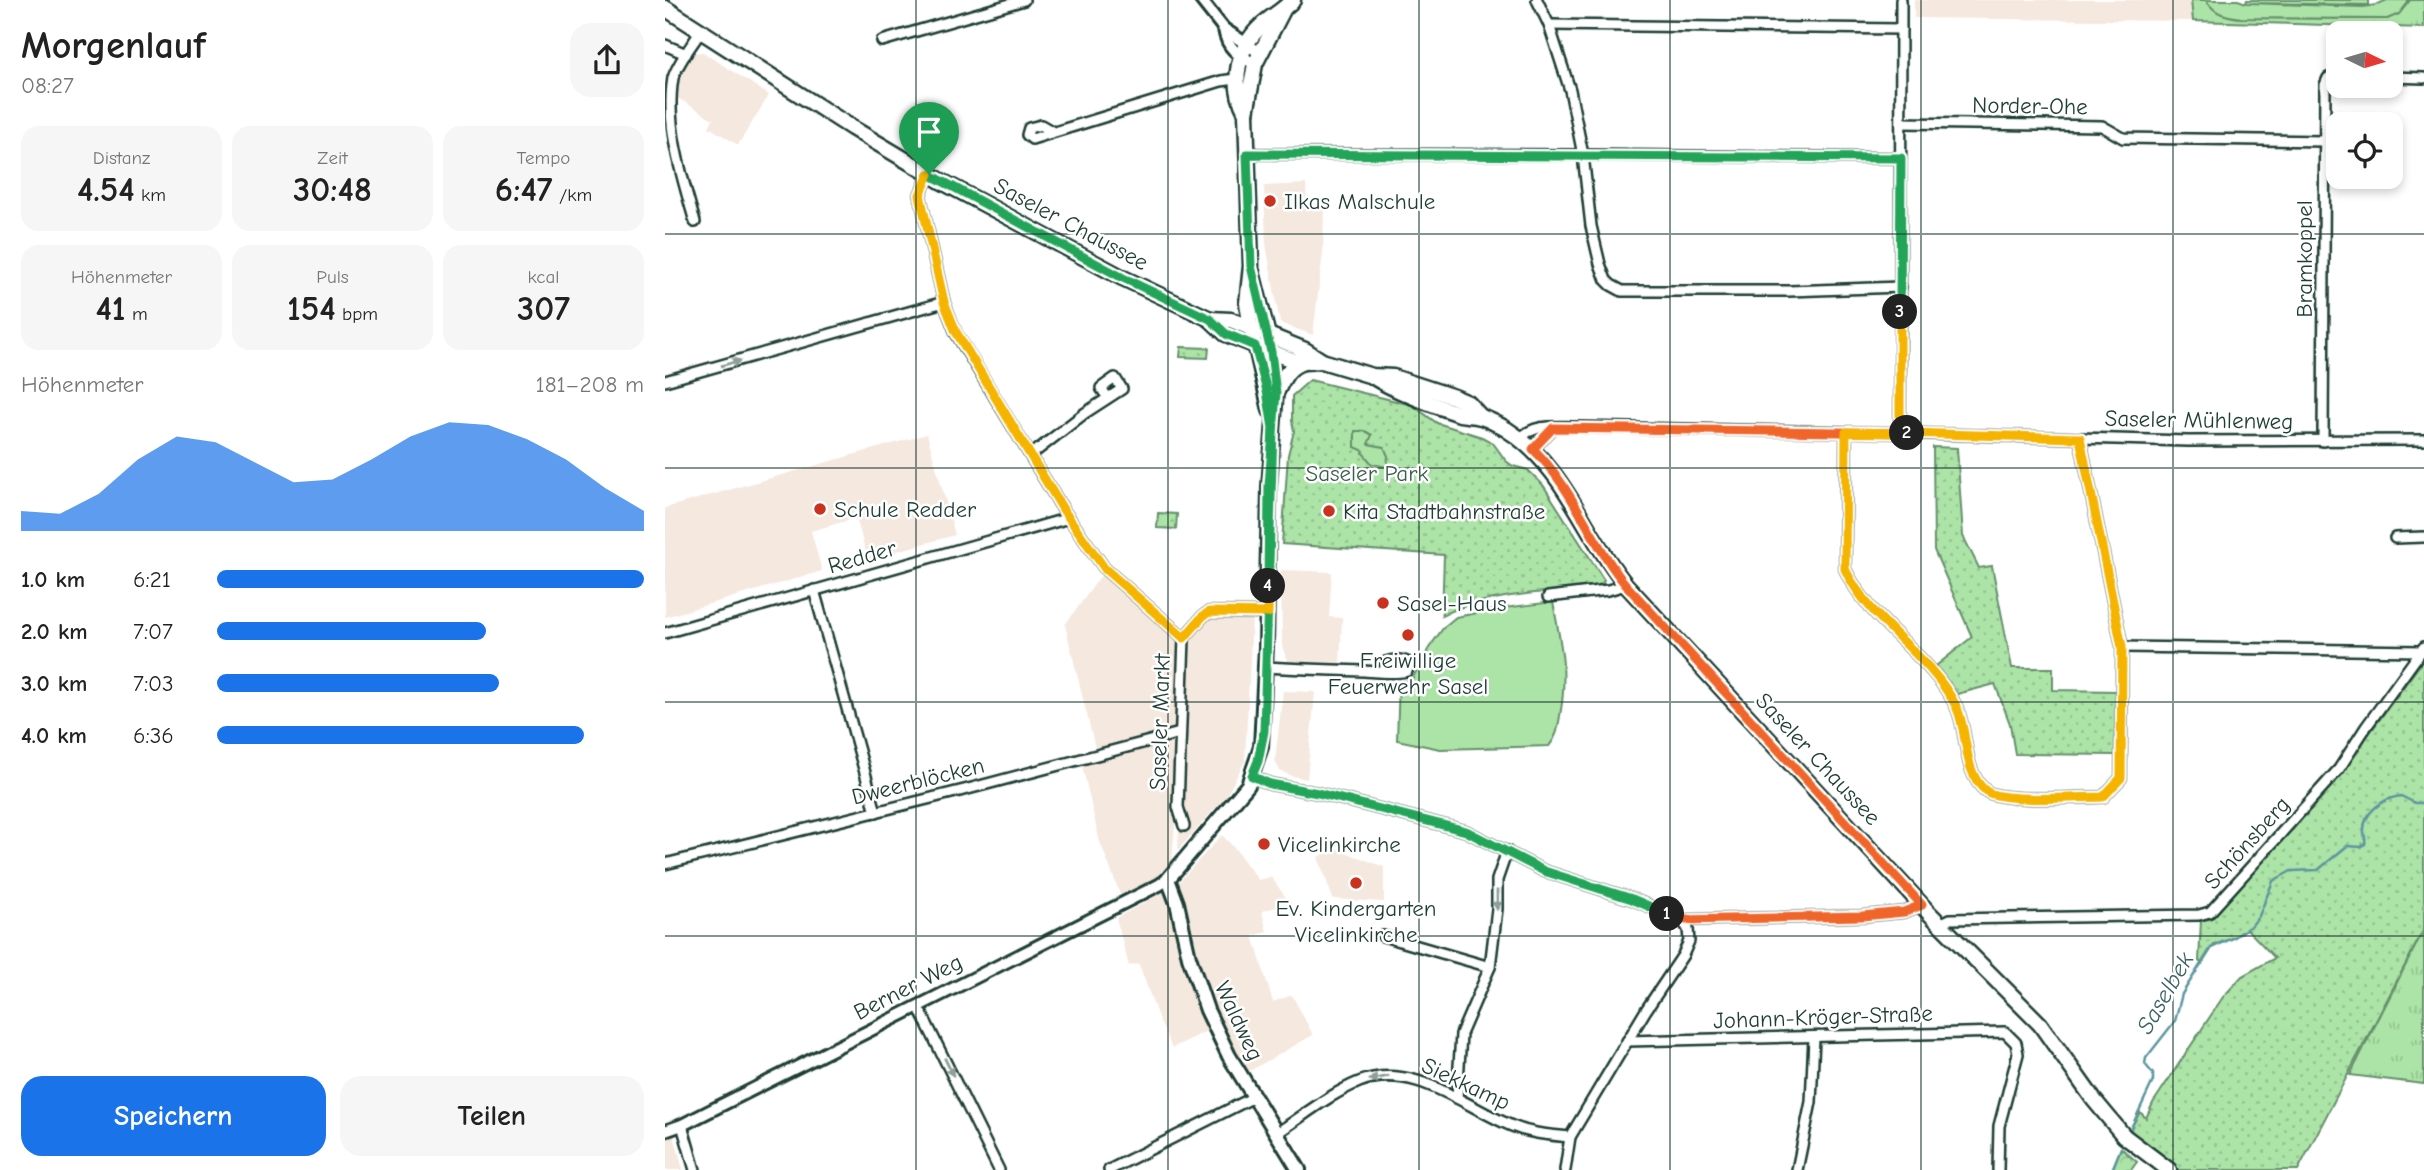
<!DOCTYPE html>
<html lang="de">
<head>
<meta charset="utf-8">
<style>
	:root { --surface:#fff; --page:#f6f6f6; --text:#222; --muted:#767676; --accent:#1a73e8 }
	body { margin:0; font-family:"Comic Neue",sans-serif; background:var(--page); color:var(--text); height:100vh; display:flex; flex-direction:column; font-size:26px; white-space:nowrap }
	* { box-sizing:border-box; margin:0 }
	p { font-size:23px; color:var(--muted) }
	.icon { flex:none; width:38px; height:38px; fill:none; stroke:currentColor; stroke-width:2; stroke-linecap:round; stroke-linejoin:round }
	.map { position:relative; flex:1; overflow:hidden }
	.panel { display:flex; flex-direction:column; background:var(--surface); width:665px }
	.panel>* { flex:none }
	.needle { width:46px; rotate:95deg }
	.controls { position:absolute; left:1661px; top:21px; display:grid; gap:14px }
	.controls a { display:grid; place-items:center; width:77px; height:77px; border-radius:14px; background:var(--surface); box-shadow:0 4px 10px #0003; font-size:35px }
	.pin { position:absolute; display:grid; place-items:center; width:60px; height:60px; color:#fff; margin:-72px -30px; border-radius:50% 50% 50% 0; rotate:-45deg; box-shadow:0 0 7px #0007 }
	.pin .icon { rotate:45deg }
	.km { position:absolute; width:35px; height:35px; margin:-18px; border-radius:50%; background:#222; color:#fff; font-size:19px; line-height:35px; text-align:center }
	.round { display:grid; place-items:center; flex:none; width:74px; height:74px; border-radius:21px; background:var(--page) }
	.head { display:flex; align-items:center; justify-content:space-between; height:119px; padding:0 21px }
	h1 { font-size:38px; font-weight:600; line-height:52px }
	.stats { display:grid; grid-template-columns:repeat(3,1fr); gap:10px; height:119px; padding:7px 21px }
	.stats div { display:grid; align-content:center; border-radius:18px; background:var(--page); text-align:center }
	.stats b { font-size:35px; font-weight:600 }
	.stats small { font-size:19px; font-weight:400 }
	.stats p { font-size:19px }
	.chart { height:196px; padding:14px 21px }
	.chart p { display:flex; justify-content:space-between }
	.chart svg { width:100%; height:126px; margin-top:7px; fill:var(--accent); opacity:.7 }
	.action { display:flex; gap:14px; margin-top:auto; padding:14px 21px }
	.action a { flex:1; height:80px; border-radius:21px; background:var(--accent); color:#fff; font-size:28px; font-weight:600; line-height:80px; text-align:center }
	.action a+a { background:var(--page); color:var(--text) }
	ul { padding:0 21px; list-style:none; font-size:23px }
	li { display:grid; grid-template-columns:112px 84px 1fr; align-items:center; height:52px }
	li i { height:18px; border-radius:9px; background:var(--accent) }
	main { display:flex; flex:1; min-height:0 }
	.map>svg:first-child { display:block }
	.built { fill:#f5e8de }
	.grass { fill:url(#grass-tufts); stroke:#66906d; stroke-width:2 }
	.forest { fill:url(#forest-crowns); stroke:#66906d; stroke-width:2 }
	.park { fill:url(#park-dots); stroke:#66906d; stroke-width:2 }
	.pitch { fill:#ace3a6; stroke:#66906d; stroke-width:2 }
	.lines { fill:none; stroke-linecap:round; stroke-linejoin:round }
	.stream { stroke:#5d969f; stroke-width:2.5 }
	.minor-casing { stroke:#1f3d34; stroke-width:14 }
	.tertiary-casing { stroke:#1f3d34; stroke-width:16 }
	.secondary-casing { stroke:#1f3d34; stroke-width:18 }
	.primary-casing { stroke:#1f3d34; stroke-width:19 }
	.minor { stroke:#fff; stroke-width:9 }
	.tertiary { stroke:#fff; stroke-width:10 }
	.secondary { stroke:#fff; stroke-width:12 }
	.primary { stroke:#fff; stroke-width:14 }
	.oneway { fill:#8f9e9a }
	.split-1-casing { stroke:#fff; stroke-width:14 }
	.split-2-casing { stroke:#fff; stroke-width:14 }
	.split-3-casing { stroke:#fff; stroke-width:14 }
	.split-4-casing { stroke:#fff; stroke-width:14 }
	.split-5-casing { stroke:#fff; stroke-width:14 }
	.split-1 { stroke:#22a559; stroke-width:9 }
	.split-2 { stroke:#f0652b; stroke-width:9 }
	.split-3 { stroke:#f5b400; stroke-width:9 }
	.split-4 { stroke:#22a559; stroke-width:9 }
	.split-5 { stroke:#f5b400; stroke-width:9 }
	.grid { fill:none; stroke:#1f3d34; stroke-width:2; stroke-opacity:0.55 }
	.poi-dot { fill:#c8321e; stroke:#fff; stroke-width:2.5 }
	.labels { text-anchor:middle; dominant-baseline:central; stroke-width:5; stroke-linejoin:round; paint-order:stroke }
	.street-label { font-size:23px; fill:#1f3d34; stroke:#fff }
	.poi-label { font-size:23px; fill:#1f3d34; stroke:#fff; text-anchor:start }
	.park-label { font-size:23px; fill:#3b5e4b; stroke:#fff }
	.water-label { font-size:24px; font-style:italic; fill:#396261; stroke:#fff }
</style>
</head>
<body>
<main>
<section class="panel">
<div class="head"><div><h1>Morgenlauf</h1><p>08:27</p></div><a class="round"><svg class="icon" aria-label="share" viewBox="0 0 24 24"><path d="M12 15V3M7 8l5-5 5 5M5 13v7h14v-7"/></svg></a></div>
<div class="stats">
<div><p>Distanz</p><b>4.54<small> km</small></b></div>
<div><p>Zeit</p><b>30:48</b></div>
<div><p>Tempo</p><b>6:47<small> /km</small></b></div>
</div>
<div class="stats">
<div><p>Höhenmeter</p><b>41<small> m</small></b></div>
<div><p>Puls</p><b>154<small> bpm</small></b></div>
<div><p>kcal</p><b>307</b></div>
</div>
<div class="chart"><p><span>Höhenmeter</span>181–208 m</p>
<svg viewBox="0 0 160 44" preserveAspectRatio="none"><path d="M0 44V37L10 38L20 31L30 19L40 11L50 13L60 20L70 27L80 26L90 19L100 11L110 6L120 7L130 12L140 19L150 29L160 37V44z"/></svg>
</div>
<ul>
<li><b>1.0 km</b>6:21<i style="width:100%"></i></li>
<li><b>2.0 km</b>7:07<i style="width:63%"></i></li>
<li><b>3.0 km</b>7:03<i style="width:66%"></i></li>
<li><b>4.0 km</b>6:36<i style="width:86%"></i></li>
</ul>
<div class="action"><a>Speichern</a><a>Teilen</a></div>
</section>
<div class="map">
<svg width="1759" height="1170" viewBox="0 0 1759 1170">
	<defs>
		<pattern id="grass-tufts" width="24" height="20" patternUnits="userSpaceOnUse" patternTransform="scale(1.75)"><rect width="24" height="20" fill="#ace3a6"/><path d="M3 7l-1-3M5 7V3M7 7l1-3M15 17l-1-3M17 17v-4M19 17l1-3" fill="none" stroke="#94c490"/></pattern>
		<pattern id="forest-crowns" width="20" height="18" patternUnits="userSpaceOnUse" patternTransform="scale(1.75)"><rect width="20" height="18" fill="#ace3a6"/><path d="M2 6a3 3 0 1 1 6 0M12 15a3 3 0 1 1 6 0" fill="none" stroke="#94c490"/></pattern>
		<pattern id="park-dots" width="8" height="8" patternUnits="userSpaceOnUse" patternTransform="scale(1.75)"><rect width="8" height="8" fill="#ace3a6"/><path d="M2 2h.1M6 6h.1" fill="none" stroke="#94c490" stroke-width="1.8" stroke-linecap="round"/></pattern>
	</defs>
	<rect width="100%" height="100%" fill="#fff"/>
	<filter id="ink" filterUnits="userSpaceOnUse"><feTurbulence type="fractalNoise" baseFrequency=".0143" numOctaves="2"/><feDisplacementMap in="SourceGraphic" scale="14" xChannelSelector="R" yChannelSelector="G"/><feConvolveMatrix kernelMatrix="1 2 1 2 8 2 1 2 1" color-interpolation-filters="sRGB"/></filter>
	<g filter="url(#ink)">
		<g class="built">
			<polygon points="1249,0 1526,0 1528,21 1249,18"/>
			<polygon points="38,52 104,95 73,145 44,127 48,119 11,97 13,80 29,53"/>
			<polygon points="641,184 642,209 659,208 658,252 648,335 615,323 601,244 599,186"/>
			<polygon points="262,434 290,535 203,559 191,518 146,531 157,571 0,617 0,508"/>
			<polygon points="616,570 667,572 664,617 677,618 675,665 623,662 617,646"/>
			<polygon points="437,574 516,640 513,731 431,752 400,625"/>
			<polygon points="550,616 587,617 580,761 561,796 513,850 521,641 533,625"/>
			<polygon points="618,691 650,692 642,779 627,776 615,771 610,761"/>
			<polygon points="513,735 510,824 506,873 458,902 434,839 417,765"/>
			<polygon points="557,835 571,850 593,880 606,877 625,903 597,911 602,932 588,936 608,1002 627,995 648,1035 581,1073 557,1028 534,971 513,883"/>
			<polygon points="665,846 719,867 719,902 668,899 653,857 658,855 657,849"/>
			<polygon points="501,891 521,973 544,1030 507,1048 494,1020 474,964 464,966 451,918"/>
			<polygon points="9,1135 18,1170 0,1170 0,1137"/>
		</g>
		<g class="grass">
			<path d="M 1526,0 L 1541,0 C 1550,14 1560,16 1576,18 L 1722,19 L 1734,14 L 1745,0 L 1759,0 L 1759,28 L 1528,21 Z"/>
			<polygon points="1759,929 1759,1084 1685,1075"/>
		</g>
		<polygon class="forest" points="1456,1148 1472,1162 1466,1170 1447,1170"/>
		<g class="park">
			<polygon points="516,347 544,348 543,358 515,357"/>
			<path d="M 645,380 L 747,405 L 772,423 L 817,437 L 828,443 L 841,461 L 848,466 L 863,470 L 878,485 L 939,580 L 936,586 C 893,591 812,595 777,616 L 779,555 L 617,544 L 623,455 L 629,431 L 627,421 L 627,396 Z"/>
			<polygon points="1268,447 1292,448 1298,536 1314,568 1327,566 1347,668 1388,668 1388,690 1451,691 1450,755 1350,754 1345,724 1330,684 1292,694 1271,666 1307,637 1269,550"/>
			<polygon points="493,513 512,514 511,529 492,528"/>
			<polygon points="1759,659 1759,929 1633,1170 1510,1170 1463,1133 1475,1112 1481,1118 1488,1103 1558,997 1577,976 1610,958 1582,929 1568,938 1549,945 1537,964 1534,961 1536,920 1545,919 1684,761"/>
		</g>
		<g class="pitch">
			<path d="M 1541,0 L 1573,0 L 1581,3 L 1582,0 L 1704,0 L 1704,5 L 1582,3 L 1698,7 L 1711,5 L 1722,0 L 1745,0 L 1734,14 L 1722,19 L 1576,18 C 1559,15 1551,15 1541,0 Z"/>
			<polygon points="690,431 700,431 707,435 703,444 719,447 723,456 722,467 707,464 698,453 699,451 690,447"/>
			<path d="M 888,602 C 896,646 903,671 895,716 C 893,728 892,737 884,746 L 775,749 L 732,740 L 734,681 L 746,681 L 764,648 L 779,627 L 791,617 L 839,608 Z"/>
		</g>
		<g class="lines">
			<g class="stream">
				<path d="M 1466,1128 L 1488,1081 L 1488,1074 L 1480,1064 L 1481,1058 L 1510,1021 L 1517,994 L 1546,948 L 1568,938 L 1587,925 L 1594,916 L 1608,881 L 1626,871 L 1653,870 L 1682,846 L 1696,847 L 1700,844 C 1701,841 1700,837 1699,833 C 1697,813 1718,798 1736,796 L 1750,803 L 1759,803"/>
				<polyline points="1447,1170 1456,1148"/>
			</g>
			<defs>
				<g id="minor">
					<polyline points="872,0 884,25 905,90 918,155 926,226 935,264 941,280 946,285 957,291 1124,291 1236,287"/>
					<polyline points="884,25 1236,29"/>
					<polyline points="217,41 359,0"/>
					<polyline points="0,45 21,54"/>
					<polyline points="1726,77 1759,78"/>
					<polyline points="1236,123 1437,126 1458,138 1659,141"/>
					<polyline points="388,132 376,125 364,128 362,135 367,139 556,81 571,79"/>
					<polyline points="582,154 918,155 1236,158"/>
					<polyline points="264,174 255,195 279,302 291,333 399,511 440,569 519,638"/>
					<path d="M 30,222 C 17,177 0,125 8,78 C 13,62 27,45 36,31"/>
					<polyline points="0,381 279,302"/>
					<path d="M 1181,432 L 1180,569 C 1205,623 1264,653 1291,706 C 1304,732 1297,772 1321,791 C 1337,803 1415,797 1438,797 L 1456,778 L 1457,647 L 1415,438"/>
					<polyline points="1235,433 1236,0"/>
					<path d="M 855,439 C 869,423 892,427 912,427 L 1235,433 L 1523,441 L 1759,440"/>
					<polyline points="1658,441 1660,85 1663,78 1673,75"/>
					<polyline points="868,449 888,428"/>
					<polyline points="366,455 420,413 457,389 450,378 436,388 443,398"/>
					<polyline points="1730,538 1759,537"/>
					<polyline points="149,590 211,812"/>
					<polyline points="883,597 943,590 961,585"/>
					<polyline points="0,633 404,518"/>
					<polyline points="519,638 513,807 519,826"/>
					<polyline points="519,638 538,616 544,612 602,613"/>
					<polyline points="1457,647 1757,651"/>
					<path d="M 601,667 C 633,669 666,670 699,671 C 713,672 728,674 742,671 L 745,664 C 739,659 728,659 721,662 L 719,672"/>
					<polyline points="587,776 605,784 653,793 801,831 879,871 967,899 1017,920 1197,916 1239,912 1257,905"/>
					<polyline points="0,864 303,789 515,733"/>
					<polyline points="1275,924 1285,919 1534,915 1545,912 1674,769 1701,727 1759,647"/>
					<polyline points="718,936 825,967"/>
					<polyline points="253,1006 334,1170"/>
					<polyline points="962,1041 1340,1032 1351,1043 1353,1054 1334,1126 1333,1170"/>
					<polyline points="792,1098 796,1034 825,967 832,909 832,880 842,851"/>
					<polyline points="17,1125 30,1170"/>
					<path d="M 612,1133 C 638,1116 665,1094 694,1082 C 749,1061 798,1106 847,1126 C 866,1134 886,1135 905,1137"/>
					<polyline points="444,1170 589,1097"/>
					<polyline points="900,1170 905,1137 981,1010 1018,955 1024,941 1023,929 1017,920"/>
					<polyline points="1132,1170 1146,1102 1149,1038"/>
				</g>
				<g id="tertiary">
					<polyline points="536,0 559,29 595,53"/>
					<path d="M 559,29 C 562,49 573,55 590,64"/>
					<polyline points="0,1131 17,1125 494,885 503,879"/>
				</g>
				<g id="secondary">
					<polyline points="589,340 605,411"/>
					<polyline points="606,352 611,393 604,486 601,647 596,747 583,785 503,879 512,903 524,957 542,1010 564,1056 634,1170"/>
				</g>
				<g id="primary">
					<polyline points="0,8 187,128 276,181 458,278 545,319 561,334 627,360 638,362 657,361"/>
					<path d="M 581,113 C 565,83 572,48 597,25 C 607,16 618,10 628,0"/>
					<polyline points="587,272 604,340"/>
					<polyline points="545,319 566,320 640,350 657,361 707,376 728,377 789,397 803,403 815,416"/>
					<polyline points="586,329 582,303 586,266 581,113 590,64 618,10"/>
					<path d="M 707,376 C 730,391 768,405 795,414 C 801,415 806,415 811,416 C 821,417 832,424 841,429 C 901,467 918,533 961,585 L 1264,913 L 1375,1024 L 1429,1100 L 1459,1136 L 1504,1170"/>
					<path d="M 611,393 C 618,379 622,367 638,362"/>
				</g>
			</defs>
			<use href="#minor" class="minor-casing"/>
			<use href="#tertiary" class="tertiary-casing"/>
			<use href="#secondary" class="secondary-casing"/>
			<use href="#primary" class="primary-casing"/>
			<use href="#minor" class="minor"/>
			<use href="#tertiary" class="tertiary"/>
			<use href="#secondary" class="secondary"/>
			<use href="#primary" class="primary"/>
		</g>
		<defs><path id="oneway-solid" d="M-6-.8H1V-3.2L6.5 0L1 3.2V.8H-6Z" transform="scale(1.75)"/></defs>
		<g class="oneway">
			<use href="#oneway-solid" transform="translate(66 363) rotate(-16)"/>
			<use href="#oneway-solid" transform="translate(832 900) rotate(90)"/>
			<use href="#oneway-solid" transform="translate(284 1067) rotate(64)"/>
			<use href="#oneway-solid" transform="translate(714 1078) rotate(170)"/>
		</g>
	</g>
	<g class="lines" filter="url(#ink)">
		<defs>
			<polyline id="split-1" points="264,174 458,278 545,319 561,334 590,346 602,391 608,428 599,731 593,761 587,776 605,784 653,793 801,831 879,871 967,899 1002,914"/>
			<path id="split-2" d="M 1002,914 L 1017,920 L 1197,916 L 1239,912 L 1257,905 L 961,585 C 926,543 908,487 868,449 L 888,428 L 1242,433"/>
			<path id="split-3" d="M 1235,312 L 1235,433 L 1181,432 L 1180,569 C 1205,623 1264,653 1291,706 C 1304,732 1297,772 1321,791 C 1337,803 1415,797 1438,797 L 1456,778 L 1457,647 L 1415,438 L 1242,433"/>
			<polyline id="split-4" points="603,586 604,486 611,393 606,352 586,266 582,154 1236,158 1235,312"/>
			<polyline id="split-5" points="264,174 255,195 279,302 291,332 399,511 440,569 519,638 538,616 544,612 603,613 603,586"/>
		</defs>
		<use href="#split-1" class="split-1-casing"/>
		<use href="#split-2" class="split-2-casing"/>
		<use href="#split-3" class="split-3-casing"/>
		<use href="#split-4" class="split-4-casing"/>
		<use href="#split-5" class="split-5-casing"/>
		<use href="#split-1" class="split-1"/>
		<use href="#split-2" class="split-2"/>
		<use href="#split-3" class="split-3"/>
		<use href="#split-4" class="split-4"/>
		<use href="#split-5" class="split-5"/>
	</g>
	<path class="grid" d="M 251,0 L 251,1170M 503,0 L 503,1170M 754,0 L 754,1170M 1005,0 L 1005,1170M 1256,0 L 1256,1170M 1508,0 L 1508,1170M 0,234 L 1759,234M 0,468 L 1759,468M 0,702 L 1759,702M 0,936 L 1759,936"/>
	<g class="poi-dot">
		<circle cx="605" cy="201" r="7"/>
		<circle cx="155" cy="509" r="7"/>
		<circle cx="664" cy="511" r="7"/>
		<circle cx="718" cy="603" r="7"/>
		<circle cx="743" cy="635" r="7"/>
		<circle cx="599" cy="844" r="7"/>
		<circle cx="691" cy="883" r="7"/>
	</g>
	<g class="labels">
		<g class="street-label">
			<text transform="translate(1365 106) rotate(1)">Norder-Ohe</text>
			<text transform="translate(406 224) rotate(28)">Saseler Chaussee</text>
			<text transform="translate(1639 259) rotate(-90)">Bramkoppel</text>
			<text transform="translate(1534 420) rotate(1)">Saseler Mühlenweg</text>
			<text transform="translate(197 557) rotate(-16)">Redder</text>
			<text transform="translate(495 722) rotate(-88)">Saseler Markt</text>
			<text transform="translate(1153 759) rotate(47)">Saseler Chaussee</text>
			<text transform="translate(253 781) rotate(-14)">Dweerblöcken</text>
			<text transform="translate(1582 843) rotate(-48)">Schönsberg</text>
			<text transform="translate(243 987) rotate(-27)">Berner Weg</text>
			<text transform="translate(1158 1017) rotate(-2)">Johann-Kröger-Straße</text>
			<text transform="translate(574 1021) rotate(65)">Waldweg</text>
			<text transform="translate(801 1084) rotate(25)">Siekkamp</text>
		</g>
		<g class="poi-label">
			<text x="619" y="201">Ilkas Malschule</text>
			<text x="169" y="509">Schule Redder</text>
			<text x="678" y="511">Kita Stadtbahnstraße</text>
			<text x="732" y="603">Sasel-Haus</text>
			<text x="743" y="660" text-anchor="middle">Freiwillige<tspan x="743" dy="26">Feuerwehr Sasel</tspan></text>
			<text x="613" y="844">Vicelinkirche</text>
			<text x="691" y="908" text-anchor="middle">Ev. Kindergarten<tspan x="691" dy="26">Vicelinkirche</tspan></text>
		</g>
		<g class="park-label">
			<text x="702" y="473">Saseler Park</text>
		</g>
		<g class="water-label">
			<text transform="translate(1500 993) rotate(-60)">Saselbek</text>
		</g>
	</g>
</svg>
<div class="controls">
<a><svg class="needle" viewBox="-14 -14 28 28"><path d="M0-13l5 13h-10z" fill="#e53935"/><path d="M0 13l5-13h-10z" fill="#767676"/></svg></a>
<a><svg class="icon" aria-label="locate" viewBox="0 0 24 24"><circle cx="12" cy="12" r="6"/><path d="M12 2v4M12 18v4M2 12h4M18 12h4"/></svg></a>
</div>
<div class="pin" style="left:264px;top:174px;background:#1e9e55"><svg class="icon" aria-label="arrive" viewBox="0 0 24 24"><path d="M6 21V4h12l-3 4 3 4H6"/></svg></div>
<b class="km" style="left:1002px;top:914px">1</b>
<b class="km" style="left:1242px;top:433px">2</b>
<b class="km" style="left:1235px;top:312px">3</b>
<b class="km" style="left:603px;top:586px">4</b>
</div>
</main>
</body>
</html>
